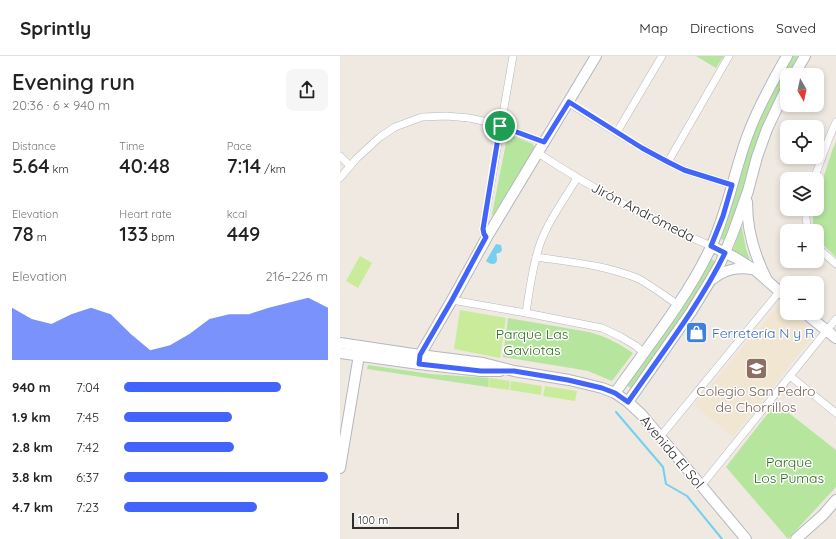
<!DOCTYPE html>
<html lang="en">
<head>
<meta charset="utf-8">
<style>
	:root { --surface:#fff; --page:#f6f6f6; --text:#222; --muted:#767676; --line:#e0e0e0; --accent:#4264fb }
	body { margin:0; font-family:Quicksand,sans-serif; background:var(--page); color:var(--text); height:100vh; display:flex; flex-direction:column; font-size:15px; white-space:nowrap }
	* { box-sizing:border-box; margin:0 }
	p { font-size:13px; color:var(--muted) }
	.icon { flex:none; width:22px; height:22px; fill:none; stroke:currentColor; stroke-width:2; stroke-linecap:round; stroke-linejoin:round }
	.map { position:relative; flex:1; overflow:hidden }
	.details { display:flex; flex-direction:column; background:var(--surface); width:340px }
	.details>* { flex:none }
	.needle { width:26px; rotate:171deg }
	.tools { position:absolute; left:440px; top:12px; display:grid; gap:8px }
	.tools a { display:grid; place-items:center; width:44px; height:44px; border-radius:8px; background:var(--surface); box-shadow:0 2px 6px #0003; font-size:20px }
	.scale { position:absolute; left:12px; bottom:10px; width:107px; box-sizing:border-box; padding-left:4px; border:2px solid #2e2e2e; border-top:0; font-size:11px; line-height:14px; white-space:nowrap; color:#2e2e2e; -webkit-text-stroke:3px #fff; paint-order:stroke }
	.pin { position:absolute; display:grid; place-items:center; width:34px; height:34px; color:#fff; margin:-17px; border:2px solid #fff; border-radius:50%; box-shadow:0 1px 4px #0007 }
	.round { display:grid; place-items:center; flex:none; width:42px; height:42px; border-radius:8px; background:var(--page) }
	.overview { display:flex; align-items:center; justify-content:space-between; height:68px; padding:0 12px }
	h1 { font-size:22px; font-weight:600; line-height:30px }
	.stats { display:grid; grid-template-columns:repeat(3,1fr); gap:6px; height:68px; padding:4px 12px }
	.stats div { display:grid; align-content:center }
	.stats b { font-size:20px; font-weight:600 }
	.stats small { font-size:11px; font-weight:400 }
	.stats p { font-size:11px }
	.chart { height:112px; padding:8px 12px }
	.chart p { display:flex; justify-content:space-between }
	.chart svg { width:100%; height:72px; margin-top:4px; fill:var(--accent); opacity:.7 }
	ul { padding:0 12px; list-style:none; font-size:13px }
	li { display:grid; grid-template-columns:64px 48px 1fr; align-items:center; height:30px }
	li i { height:10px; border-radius:5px; background:var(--accent) }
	header { display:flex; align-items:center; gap:24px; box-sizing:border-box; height:56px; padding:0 20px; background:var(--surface); border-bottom:1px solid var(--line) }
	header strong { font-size:19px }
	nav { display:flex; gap:22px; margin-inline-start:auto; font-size:14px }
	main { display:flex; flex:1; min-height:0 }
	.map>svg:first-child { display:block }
	.education { fill:#f0e6d1 }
	.green { fill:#b6e59e }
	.pitch { fill:#c9ec9a }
	.water { fill:#75cff0 }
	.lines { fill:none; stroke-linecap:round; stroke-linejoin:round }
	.stream { stroke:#75cff0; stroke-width:2 }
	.street-casing { stroke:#b4b7c1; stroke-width:8 }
	.secondary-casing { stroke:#b4b7c1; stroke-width:12 }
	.street { stroke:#fff; stroke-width:7 }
	.secondary { stroke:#fff; stroke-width:10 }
	.route-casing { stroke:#fff; stroke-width:8 }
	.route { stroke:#4264fb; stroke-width:5 }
	.labels { text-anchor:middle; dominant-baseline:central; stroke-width:3; stroke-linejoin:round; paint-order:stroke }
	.street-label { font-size:14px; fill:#2e2e2e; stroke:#fff }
	.shop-label { font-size:14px; fill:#366cbe; stroke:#fff; text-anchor:start }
	.park-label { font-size:14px; fill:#2c6e1b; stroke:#fff }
	.education-label { font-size:14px; fill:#785e54; stroke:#fff }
</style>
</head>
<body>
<header>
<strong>Sprintly</strong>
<nav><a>Map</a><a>Directions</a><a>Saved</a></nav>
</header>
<main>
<section class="details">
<div class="overview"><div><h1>Evening run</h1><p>20:36 · 6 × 940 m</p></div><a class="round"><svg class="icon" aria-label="share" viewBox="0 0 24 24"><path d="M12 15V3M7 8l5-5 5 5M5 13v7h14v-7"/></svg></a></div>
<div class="stats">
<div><p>Distance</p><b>5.64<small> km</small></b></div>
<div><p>Time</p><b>40:48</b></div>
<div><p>Pace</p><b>7:14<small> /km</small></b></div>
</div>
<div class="stats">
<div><p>Elevation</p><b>78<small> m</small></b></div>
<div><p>Heart rate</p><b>133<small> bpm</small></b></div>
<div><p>kcal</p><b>449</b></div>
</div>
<div class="chart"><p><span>Elevation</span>216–226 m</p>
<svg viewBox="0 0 160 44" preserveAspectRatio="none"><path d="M0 44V12L10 19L20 22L30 16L40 12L50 16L60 28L70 38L80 35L90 28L100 19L110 16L120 16L130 12L140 9L150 6L160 12V44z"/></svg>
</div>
<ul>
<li><b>940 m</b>7:04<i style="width:77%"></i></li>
<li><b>1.9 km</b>7:45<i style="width:53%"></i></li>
<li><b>2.8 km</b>7:42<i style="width:54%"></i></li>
<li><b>3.8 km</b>6:37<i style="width:100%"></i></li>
<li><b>4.7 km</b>7:23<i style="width:65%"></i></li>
</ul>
</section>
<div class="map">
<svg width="496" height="483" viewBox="0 0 496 483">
	<rect width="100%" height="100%" fill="#efe9e1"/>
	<polygon class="education" points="440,248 447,254 447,257 451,257 475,277 393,381 354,349"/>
	<g class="green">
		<polygon points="356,0 384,0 376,12"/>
		<polygon points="451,0 461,0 450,19 447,19 447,24 438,42 387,185 378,182 414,72"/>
		<polygon points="168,79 171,79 193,88 194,90 194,93 154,160 153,160 152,158 167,82"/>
		<polygon points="496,86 496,201 478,184 477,181 477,175 475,175 473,170 473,153 477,153 477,141 493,92"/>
		<polygon points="401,172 402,172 406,193 412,209 394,196 393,194"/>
		<polygon points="369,202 377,206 369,221 292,333 285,328"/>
		<path d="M 168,262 L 249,276 C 265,280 280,288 293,297 L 272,325 L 248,315 L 231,312 L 163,301 Z"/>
		<polygon points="28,309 90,318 149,322 148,331 27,313"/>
		<polygon points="436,347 496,394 496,431 448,483 386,411"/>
	</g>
	<g class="pitch">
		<polygon points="20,200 32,207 18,232 6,225"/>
		<polygon points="120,254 166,262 160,302 114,293"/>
		<polygon points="150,322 170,325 169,334 148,331"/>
		<polygon points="171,325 202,330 201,339 170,334"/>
		<polygon points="205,330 237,335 235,345 203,340"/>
	</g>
	<path class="water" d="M 156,188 L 161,189 L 162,194 L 161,196 L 156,198 C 157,199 157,203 157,204 C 156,210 149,208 146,205 Z"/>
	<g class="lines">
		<polyline class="stream" points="276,356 323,411 326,428 347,440 382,483"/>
		<defs>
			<g id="street">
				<polyline points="229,47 302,92 328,106 344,114 392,129"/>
				<polyline points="277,76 322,0"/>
				<path d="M 198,97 C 253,133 310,164 371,190"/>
				<polyline points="0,100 10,110"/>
				<polyline points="328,106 389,0"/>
				<polyline points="0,122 17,102 40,81 55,71 82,61 106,60 129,62 148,66 204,86"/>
				<polyline points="474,123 489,82 496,66"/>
				<polyline points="466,153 466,162 468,175"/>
				<polyline points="147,181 144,178 143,173 173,0"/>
				<polyline points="477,191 496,208"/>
				<path d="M 196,201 C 230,206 266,209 299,223 C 312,230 325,240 338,249"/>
				<polyline points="112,244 186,257 262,272 281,281 296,290 304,297"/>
				<path d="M 186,257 C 189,238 191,220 196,202 C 202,173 222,147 237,122"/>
				<polyline points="450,320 496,357"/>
				<polyline points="320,381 439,236"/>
				<polyline points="361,430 496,263"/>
			</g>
			<g id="secondary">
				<polyline points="454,19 465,0"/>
				<path d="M 407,146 C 407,175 414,199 427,224"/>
				<polyline points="371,190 394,201 415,214 447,242"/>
				<path d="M 373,223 C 385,213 397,211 412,213"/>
				<polyline points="465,257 496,282"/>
				<polyline points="0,287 80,299 143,307 174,315 229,324 246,328 262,332 275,337 288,346 302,359 406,483"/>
				<polyline points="0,297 79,308 141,315 160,315"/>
				<polyline points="79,308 80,299 112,244 147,181 256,0"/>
				<path d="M 275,337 C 308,290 346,244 371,191 C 387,156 394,117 407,81 C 417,53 432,26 447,0"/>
				<polyline points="288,346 351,256 370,225 380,208 393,177 408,135 417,101 427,73 447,31"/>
				<polyline points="0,412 20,293"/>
				<polyline points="456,483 483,459 496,444"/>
			</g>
		</defs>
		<use href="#street" class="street-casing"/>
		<use href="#secondary" class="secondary-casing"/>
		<use href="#street" class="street"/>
		<use href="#secondary" class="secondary"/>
	</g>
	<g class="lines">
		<defs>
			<path id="route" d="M 229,46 L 302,92 L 328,106 L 344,114 L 392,129 L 383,160 L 371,190 L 385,197 C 359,250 322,297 288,346 L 275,337 L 262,332 L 228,324 L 174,315 L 141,315 L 79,308 L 80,299 L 112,244 L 146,181 L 144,178 L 143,173 L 160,70 L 204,86 Z"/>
		</defs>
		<use href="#route" class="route-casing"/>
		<use href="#route" class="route"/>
	</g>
	<defs>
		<symbol id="shop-square" viewBox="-11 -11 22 22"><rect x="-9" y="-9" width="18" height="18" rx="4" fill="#3f7fe0" stroke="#fff"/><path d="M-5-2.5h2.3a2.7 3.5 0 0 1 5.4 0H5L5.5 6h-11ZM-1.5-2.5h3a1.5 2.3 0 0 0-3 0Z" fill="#fff"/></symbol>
		<symbol id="university-square" viewBox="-11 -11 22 22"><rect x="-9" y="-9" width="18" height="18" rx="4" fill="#8d6e63" stroke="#fff"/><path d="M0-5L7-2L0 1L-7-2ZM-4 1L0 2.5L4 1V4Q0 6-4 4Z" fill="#fff"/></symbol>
	</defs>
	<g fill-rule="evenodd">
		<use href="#shop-square" x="344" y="264" width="25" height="25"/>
		<use href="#university-square" x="404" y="300" width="25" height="25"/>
	</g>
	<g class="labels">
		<g class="street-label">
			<text transform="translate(303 156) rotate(27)">Jirón Andrómeda</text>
			<text transform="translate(332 396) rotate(50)">Avenida El Sol</text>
		</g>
		<g class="shop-label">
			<text x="372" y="277">Ferretería N y R</text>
		</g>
		<g class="park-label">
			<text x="192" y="278">Parque Las<tspan x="192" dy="16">Gaviotas</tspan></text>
			<text x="449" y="406">Parque<tspan x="449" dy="16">Los Pumas</tspan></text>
		</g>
		<g class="education-label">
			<text x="416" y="335">Colegio San Pedro<tspan x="416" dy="16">de Chorrillos</tspan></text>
		</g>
	</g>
</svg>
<div class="tools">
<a><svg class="needle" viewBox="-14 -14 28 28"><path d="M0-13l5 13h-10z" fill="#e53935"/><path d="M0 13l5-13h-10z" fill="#767676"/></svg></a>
<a><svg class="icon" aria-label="locate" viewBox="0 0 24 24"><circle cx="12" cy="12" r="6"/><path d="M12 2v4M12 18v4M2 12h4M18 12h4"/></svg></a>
<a><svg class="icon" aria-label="layers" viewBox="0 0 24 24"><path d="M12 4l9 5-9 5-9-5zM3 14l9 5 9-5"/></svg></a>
<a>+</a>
<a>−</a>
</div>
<div class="scale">100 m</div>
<div class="pin" style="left:160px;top:70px;background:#1e9e55"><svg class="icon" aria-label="arrive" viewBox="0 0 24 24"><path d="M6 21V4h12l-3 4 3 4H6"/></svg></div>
</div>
</main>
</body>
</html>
